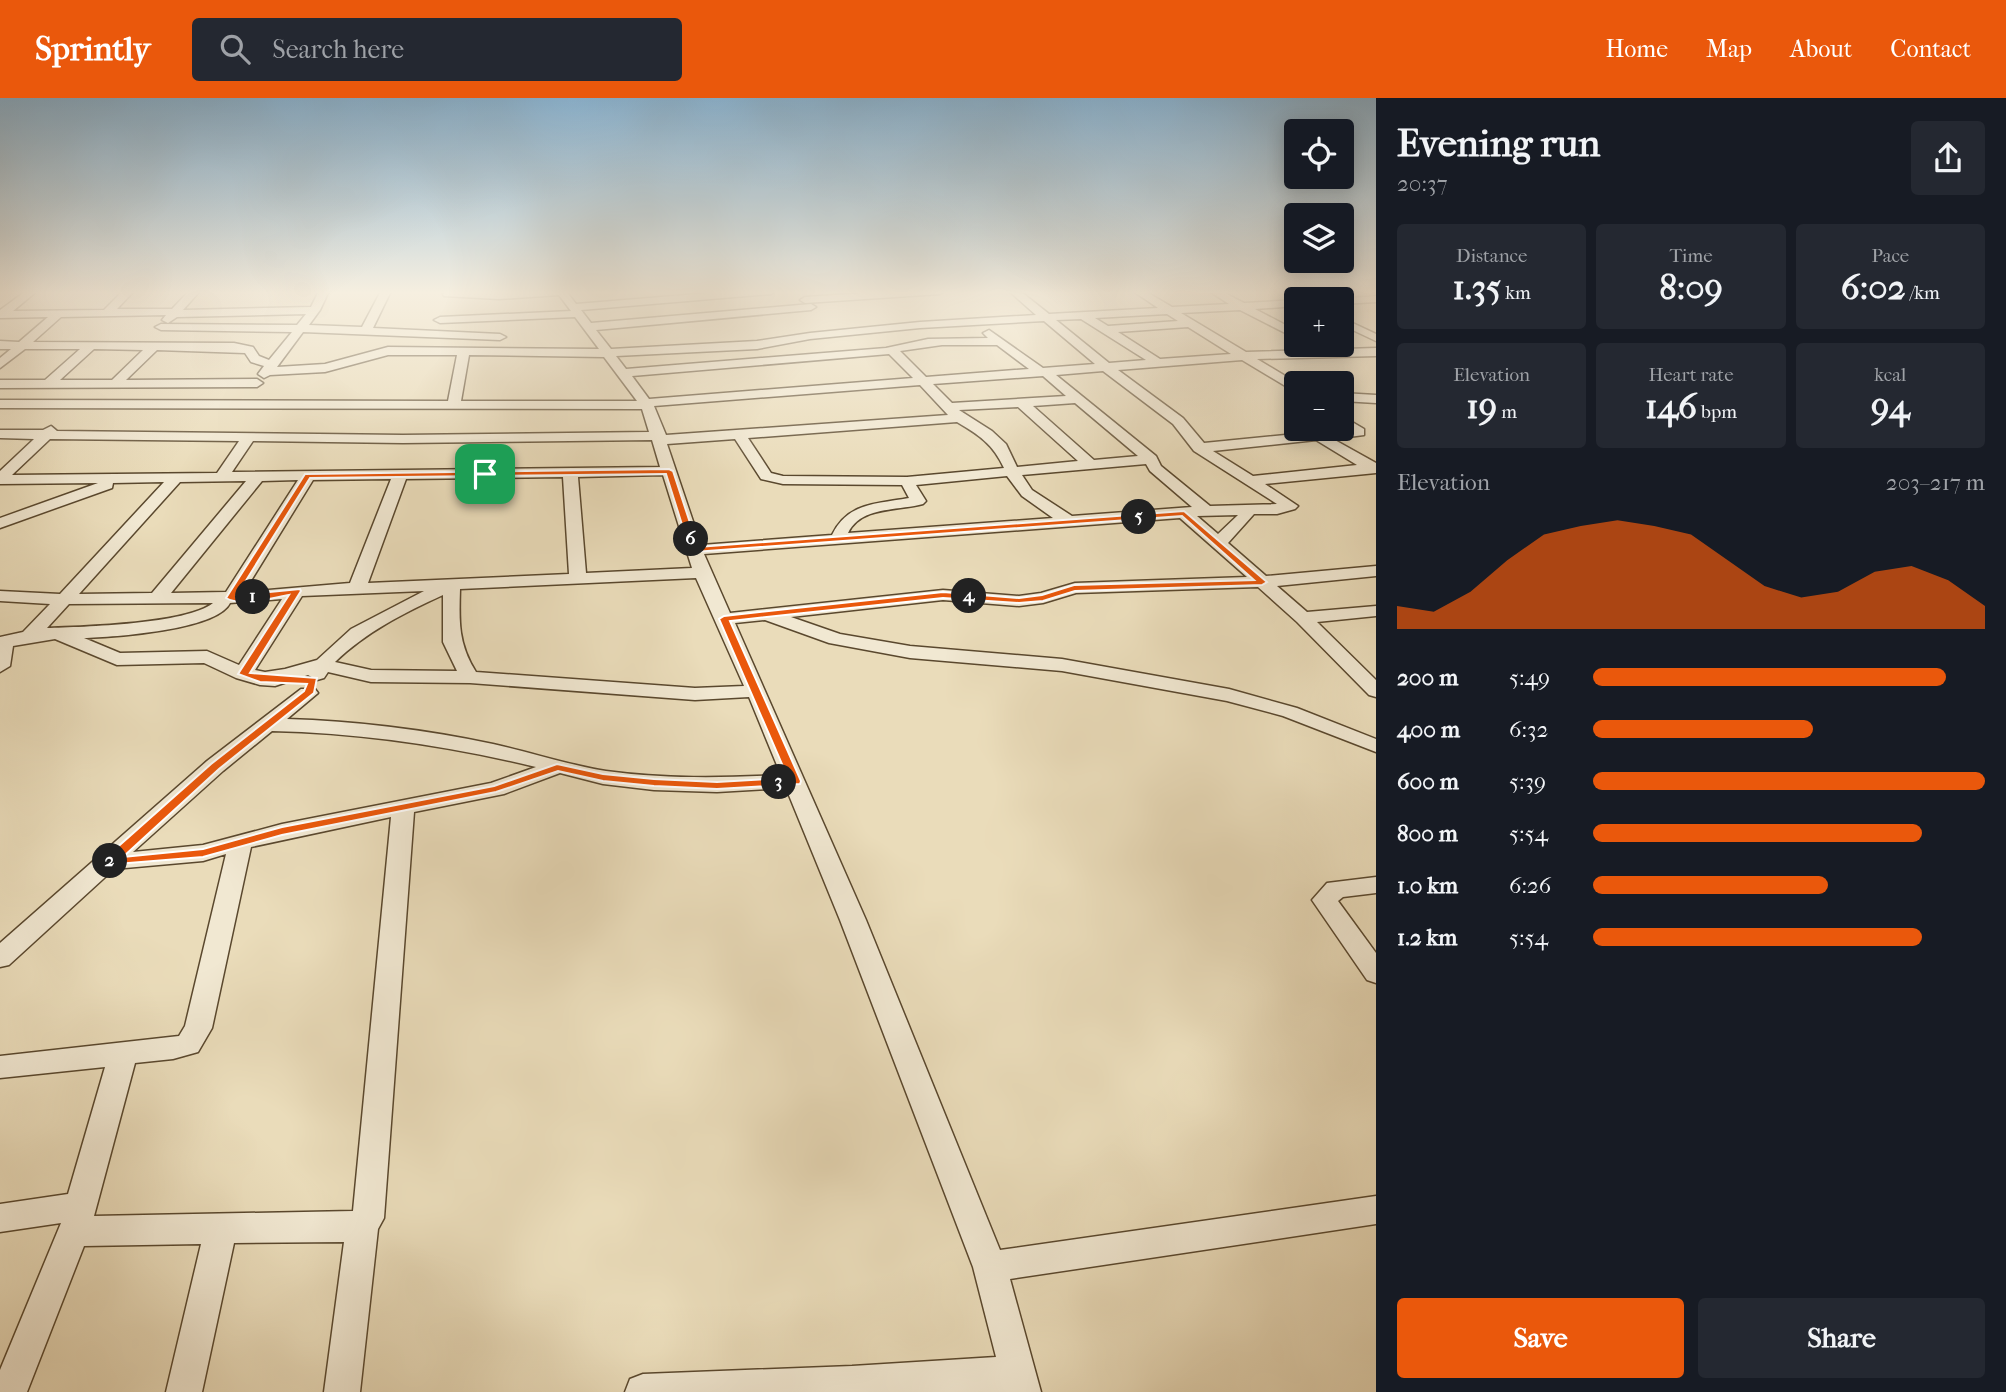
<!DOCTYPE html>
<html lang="en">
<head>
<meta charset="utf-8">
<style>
	:root { --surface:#171b24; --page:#242831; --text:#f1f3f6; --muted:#9ea1a6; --accent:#ea580c }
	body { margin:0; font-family:"IM FELL French Canon",serif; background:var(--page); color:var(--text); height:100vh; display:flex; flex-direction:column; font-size:26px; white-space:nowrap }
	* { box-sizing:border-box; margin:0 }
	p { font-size:23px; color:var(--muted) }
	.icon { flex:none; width:38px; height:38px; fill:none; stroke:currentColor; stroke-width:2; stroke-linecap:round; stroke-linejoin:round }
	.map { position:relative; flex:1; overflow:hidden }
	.side { display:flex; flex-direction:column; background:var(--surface); width:630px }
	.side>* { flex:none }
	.tools { position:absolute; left:1284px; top:21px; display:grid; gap:14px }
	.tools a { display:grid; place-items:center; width:70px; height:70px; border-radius:7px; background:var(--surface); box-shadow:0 4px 18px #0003; font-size:35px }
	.pin { position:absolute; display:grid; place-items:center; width:60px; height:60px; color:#fff; margin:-30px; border-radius:14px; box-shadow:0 4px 10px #0006 }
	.km { position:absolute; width:35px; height:35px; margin:-18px; border-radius:50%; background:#222; color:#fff; font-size:19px; line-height:35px; text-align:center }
	.round { display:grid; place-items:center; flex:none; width:74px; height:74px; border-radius:7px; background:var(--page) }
	.headline { display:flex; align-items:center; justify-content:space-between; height:119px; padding:0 21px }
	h1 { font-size:38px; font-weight:800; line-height:52px }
	.metrics { display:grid; grid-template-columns:repeat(3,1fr); gap:10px; height:119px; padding:7px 21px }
	.metrics div { display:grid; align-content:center; border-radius:7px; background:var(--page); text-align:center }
	.metrics b { font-size:35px; font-weight:800 }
	.metrics small { font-size:19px; font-weight:400 }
	.metrics p { font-size:19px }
	.chart { height:196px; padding:14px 21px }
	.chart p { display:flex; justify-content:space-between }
	.chart svg { width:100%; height:126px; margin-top:7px; fill:var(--accent); opacity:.7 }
	.cta { display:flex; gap:14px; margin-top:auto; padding:14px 21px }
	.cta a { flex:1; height:80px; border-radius:7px; background:var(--accent); color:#fff; font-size:28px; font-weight:800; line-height:80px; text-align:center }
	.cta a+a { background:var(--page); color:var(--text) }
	ul { padding:0 21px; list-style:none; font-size:23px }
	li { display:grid; grid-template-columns:112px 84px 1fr; align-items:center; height:52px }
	li i { height:18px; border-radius:9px; background:var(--accent) }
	header { display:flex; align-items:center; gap:42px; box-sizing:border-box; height:98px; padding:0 35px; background:var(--accent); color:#fff }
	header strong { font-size:33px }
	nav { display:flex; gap:38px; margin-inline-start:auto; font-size:24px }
	.search { width:490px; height:63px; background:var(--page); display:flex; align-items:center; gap:18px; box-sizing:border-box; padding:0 24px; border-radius:7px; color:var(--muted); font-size:26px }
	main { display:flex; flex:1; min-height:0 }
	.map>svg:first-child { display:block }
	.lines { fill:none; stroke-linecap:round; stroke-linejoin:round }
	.street-casing { stroke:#5a482e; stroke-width:3 }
	.street { fill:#f1e8d2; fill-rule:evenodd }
	.route { fill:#ea580c; stroke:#fff; stroke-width:2; fill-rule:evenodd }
</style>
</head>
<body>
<header>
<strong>Sprintly</strong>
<div class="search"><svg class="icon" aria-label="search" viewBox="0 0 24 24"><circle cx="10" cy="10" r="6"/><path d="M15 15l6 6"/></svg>Search here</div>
<nav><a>Home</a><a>Map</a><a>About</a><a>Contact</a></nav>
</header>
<main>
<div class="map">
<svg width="1376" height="1294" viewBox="0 0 1376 1294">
	<rect width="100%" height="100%" fill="#eadcba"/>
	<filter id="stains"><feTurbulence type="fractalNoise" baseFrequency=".00286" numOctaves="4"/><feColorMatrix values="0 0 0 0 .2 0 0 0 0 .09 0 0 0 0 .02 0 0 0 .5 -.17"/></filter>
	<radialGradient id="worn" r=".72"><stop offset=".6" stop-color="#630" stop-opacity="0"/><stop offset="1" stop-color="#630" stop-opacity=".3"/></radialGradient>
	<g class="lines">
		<defs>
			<g id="street">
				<path d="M 26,193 L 37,193 L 13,213 L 104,212 L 123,193 L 134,193 L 117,211 L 172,211 L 189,193 L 200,193 L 183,212 L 311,209 L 319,193 L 329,193 L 320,212 L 309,227 L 362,229 L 381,193 L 391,193 L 373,230 L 500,236 L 506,239 L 500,242 L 303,234 L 277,269 L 325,266 L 388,249 L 599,251 L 575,219 L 440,225 L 434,222 L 440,219 L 571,213 L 559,197 L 499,201 L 444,198 L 443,196 L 448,193 L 566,193 L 576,206 L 734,193 L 776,193 L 771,196 L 581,212 L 591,225 L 811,206 L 816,209 L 811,212 L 596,232 L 611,251 L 757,243 L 810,235 L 920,224 L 1036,217 L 1009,193 L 1020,193 L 1049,216 L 1158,210 L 1133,193 L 1145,193 L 1172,209 L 1229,206 L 1209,193 L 1221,193 L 1244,205 L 1297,202 L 1297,208 L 1255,211 L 1297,233 L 1297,241 L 1240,212 L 1181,215 L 1246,254 L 1376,250 L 1376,258 L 1257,261 L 1297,285 L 1297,295 L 1242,262 L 1118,272 L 1183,320 L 1204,345 L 1346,331 L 1342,328 L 1342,318 L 1364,331 L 1364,337 L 1333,341 L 1376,365 L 1376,375 L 1265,386 L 1298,408 L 1295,411 L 1277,416 L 1254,416 L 1228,445 L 1266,478 L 1376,468 L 1376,478 L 1277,488 L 1307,514 L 1376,508 L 1376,518 L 1317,524 L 1376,582 L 1376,599 L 1369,597 L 1297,524 L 1258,489 L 1076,495 L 1043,505 L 1019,508 L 943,502 L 791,519 L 840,536 L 910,548 L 1062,561 L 1229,591 L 1297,610 L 1376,641 L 1376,654 L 1283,618 L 1227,603 L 1062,573 L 910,560 L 829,545 L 765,522 L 735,525 L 866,822 L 1000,1152 L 1376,1098 L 1376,1126 L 1010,1181 L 1041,1294 L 625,1294 L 630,1281 L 643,1276 L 852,1268 L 996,1259 L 973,1169 L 840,822 L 786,690 L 717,694 L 654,692 L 603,686 L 560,675 L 504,696 L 414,714 L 384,1120 L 378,1131 L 360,1294 L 324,1294 L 344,1144 L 234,1145 L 202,1294 L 166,1294 L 201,1146 L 84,1148 L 27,1294 L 0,1294 L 0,1272 L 61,1125 L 0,1134 L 0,1106 L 68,1096 L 105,969 L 0,980 L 0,958 L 179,938 L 185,928 L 226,756 L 203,763 L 114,771 L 9,867 L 0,869 L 0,845 L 207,663 L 301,591 L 315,591 L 318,595 L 287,621 C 354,623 428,632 493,646 C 530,654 568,667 606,673 C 665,681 722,680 781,677 L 749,599 L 695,602 L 470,585 L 371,584 L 328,574 L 324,580 L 317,582 L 308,577 L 275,588 L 260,587 L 236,580 L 204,565 L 117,567 L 55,541 L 13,548 L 10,568 L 0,574 L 0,539 L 23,534 L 50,506 L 0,503 L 0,493 L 60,496 L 164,384 L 113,385 L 112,390 L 0,430 L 0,420 L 98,385 L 0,386 L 0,373 L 34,341 L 0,340 L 0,332 L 43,332 L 51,328 L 57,333 L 403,337 L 649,334 L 642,311 L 0,310 L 0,302 L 448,303 L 457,257 L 388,257 L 325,274 L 270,277 L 264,280 L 258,276 L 264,268 L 251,264 L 245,255 L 157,252 L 126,282 L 257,281 L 263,285 L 257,289 L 0,290 L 0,282 L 45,282 L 80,251 L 25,251 L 0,270 L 0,260 L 11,251 L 0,251 L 0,243 L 19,244 L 48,219 L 0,220 L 0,212 ZM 306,216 L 297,227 L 161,226 L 155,229 L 161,232 L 292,234 L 269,262 L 259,258 L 253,249 L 234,245 L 33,244 L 61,219 L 166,217 L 162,222 L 168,225 L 177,219 ZM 1167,216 L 1178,223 L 1108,228 L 1095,220 ZM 1081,221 L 1146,262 L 1109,265 L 1056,222 ZM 1044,223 L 1095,266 L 1043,270 L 989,232 L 983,235 L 988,240 L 928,241 L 886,250 L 626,271 L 616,258 L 757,251 L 810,241 L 920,230 ZM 1188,229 L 1231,256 L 1160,261 L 1118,234 ZM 942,247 L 997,247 L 1029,271 L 926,279 L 900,253 ZM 94,251 L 143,252 L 112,282 L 60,282 ZM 889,256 L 913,280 L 649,301 L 632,278 ZM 469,257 L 604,259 L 637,303 L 461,303 ZM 1103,273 L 1173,326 L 1194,353 L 1277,406 L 1210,408 L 1161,368 L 1156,358 L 1056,277 ZM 1043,278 L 1066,298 L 952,305 L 933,286 ZM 920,287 L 948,317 L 666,337 L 654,308 ZM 1075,305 L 1138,358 L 1094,362 L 1033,308 ZM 1018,309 L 1078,363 L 1017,369 L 1006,346 L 992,333 L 959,312 ZM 957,324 C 979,337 993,346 1004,370 L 907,379 L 783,378 L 771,375 L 748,340 ZM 50,341 L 239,343 L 217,375 L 12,377 ZM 735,341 L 761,381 L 783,386 L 902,387 L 909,400 C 877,406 848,404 832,437 L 701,447 L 667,346 ZM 652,342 L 660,369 L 232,374 L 253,343 L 403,345 ZM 1316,342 L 1357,367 L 1253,378 L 1213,353 ZM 1146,366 L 1150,373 L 1192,409 L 1072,418 L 1032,392 L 1022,377 ZM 663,377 L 692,470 L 586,475 L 578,379 ZM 1007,378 L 1022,398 L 1053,420 L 848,435 C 861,408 898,413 923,406 L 926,403 L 916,387 ZM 563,379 L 569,476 L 368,485 L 406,381 ZM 391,381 L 350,485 L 244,494 L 313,382 ZM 298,382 L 226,494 L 171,495 L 262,383 ZM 246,383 L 152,495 L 79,496 L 180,384 ZM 1238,417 L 1218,436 L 1197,418 ZM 1180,420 L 1247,479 L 1075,485 L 1041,495 L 1019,498 L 943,492 L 730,515 L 704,456 ZM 696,480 L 744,588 L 695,590 L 476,574 C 458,546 459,523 460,491 ZM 424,493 L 351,531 L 317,562 L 285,571 L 265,574 L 255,572 L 302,498 ZM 443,497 L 443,544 L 457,573 L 371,572 L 335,564 C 366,534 404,515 443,497 ZM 282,501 L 239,567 L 207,553 L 120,555 L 84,540 C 114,539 217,532 230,505 ZM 213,505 C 187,526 83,529 47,530 L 69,506 ZM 272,633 C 360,635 450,648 536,669 L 491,685 L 282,726 L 203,747 L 133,754 L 223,673 ZM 391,719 L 353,1113 L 94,1118 L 135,965 L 173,961 L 198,954 L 212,930 L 251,749 Z"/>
				<polygon points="896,193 945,193 940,196 805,205 800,202 805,199"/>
				<polygon points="1376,198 1376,204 1342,206 1342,201 1338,201"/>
				<polygon points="1342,220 1376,236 1376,243 1342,227"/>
				<polygon points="1342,295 1376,297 1376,305 1342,303"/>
				<polygon points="1376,779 1376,795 1343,799 1338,803 1376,855 1376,885 1367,882 1312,802 1327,785"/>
			</g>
		</defs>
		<use href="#street" class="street-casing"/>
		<use href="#street" class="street"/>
	</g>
	<linearGradient id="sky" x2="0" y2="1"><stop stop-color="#8ab6d6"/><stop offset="0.52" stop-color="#f6efe0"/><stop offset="1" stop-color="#f6efe0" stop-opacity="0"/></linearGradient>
	<rect width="1376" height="374" fill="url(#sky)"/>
	<path class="route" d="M 669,371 L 673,373 L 698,449 L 1184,413 L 1267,484 L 1262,487 L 1075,493 L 1043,503 L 1019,505 L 943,500 L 730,523 L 801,683 L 800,686 L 717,691 L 654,688 L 603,683 L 558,673 L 496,694 L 282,737 L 203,759 L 104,767 L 104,761 L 211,666 L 304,593 L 307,586 L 260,584 L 238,576 L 289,497 C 272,500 241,509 226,500 L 305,376 ZM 666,376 L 690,452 L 694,454 L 1182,418 L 1254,482 L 1074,487 L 1042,497 L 1019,500 L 943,494 L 724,518 L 719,521 L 788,680 L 717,684 L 654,681 L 603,676 L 557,666 L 494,688 L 282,729 L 203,751 L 123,759 L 219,671 L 314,595 L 317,580 L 250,575 L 301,493 L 300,491 L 237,497 L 310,380 Z"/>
	<rect width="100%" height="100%" filter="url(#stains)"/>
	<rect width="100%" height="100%" fill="url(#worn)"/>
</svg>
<div class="tools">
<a><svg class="icon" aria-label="locate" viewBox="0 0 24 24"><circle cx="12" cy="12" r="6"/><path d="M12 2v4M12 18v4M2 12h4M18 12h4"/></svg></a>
<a><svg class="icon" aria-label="layers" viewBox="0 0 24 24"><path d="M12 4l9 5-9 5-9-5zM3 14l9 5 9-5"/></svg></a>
<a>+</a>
<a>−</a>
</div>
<div class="pin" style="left:485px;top:376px;background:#1e9e55"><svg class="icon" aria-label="arrive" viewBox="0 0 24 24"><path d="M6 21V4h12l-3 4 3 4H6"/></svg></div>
<b class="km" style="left:253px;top:499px">1</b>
<b class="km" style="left:110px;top:763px">2</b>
<b class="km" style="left:779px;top:684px">3</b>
<b class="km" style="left:969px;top:498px">4</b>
<b class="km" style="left:1139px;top:419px">5</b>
<b class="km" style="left:691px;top:441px">6</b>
</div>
<section class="side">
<div class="headline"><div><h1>Evening run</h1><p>20:37</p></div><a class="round"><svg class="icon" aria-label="share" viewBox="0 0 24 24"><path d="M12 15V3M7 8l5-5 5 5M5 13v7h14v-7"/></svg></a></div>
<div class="metrics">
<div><p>Distance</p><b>1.35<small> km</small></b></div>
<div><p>Time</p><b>8:09</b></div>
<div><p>Pace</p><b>6:02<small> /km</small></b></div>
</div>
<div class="metrics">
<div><p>Elevation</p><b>19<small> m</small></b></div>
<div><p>Heart rate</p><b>146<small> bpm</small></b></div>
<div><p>kcal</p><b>94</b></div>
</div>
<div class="chart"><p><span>Elevation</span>203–217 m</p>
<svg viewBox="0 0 160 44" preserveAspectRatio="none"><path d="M0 44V36L10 38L20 31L30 20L40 11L50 8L60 6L70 8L80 11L90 20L100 29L110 33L120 31L130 24L140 22L150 27L160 36V44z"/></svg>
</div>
<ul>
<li><b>200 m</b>5:49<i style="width:90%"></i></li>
<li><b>400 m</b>6:32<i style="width:56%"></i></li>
<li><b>600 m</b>5:39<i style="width:100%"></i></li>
<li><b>800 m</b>5:54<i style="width:84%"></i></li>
<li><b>1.0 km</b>6:26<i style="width:60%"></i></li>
<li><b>1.2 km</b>5:54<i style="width:84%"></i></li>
</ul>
<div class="cta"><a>Save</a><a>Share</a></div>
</section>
</main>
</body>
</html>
